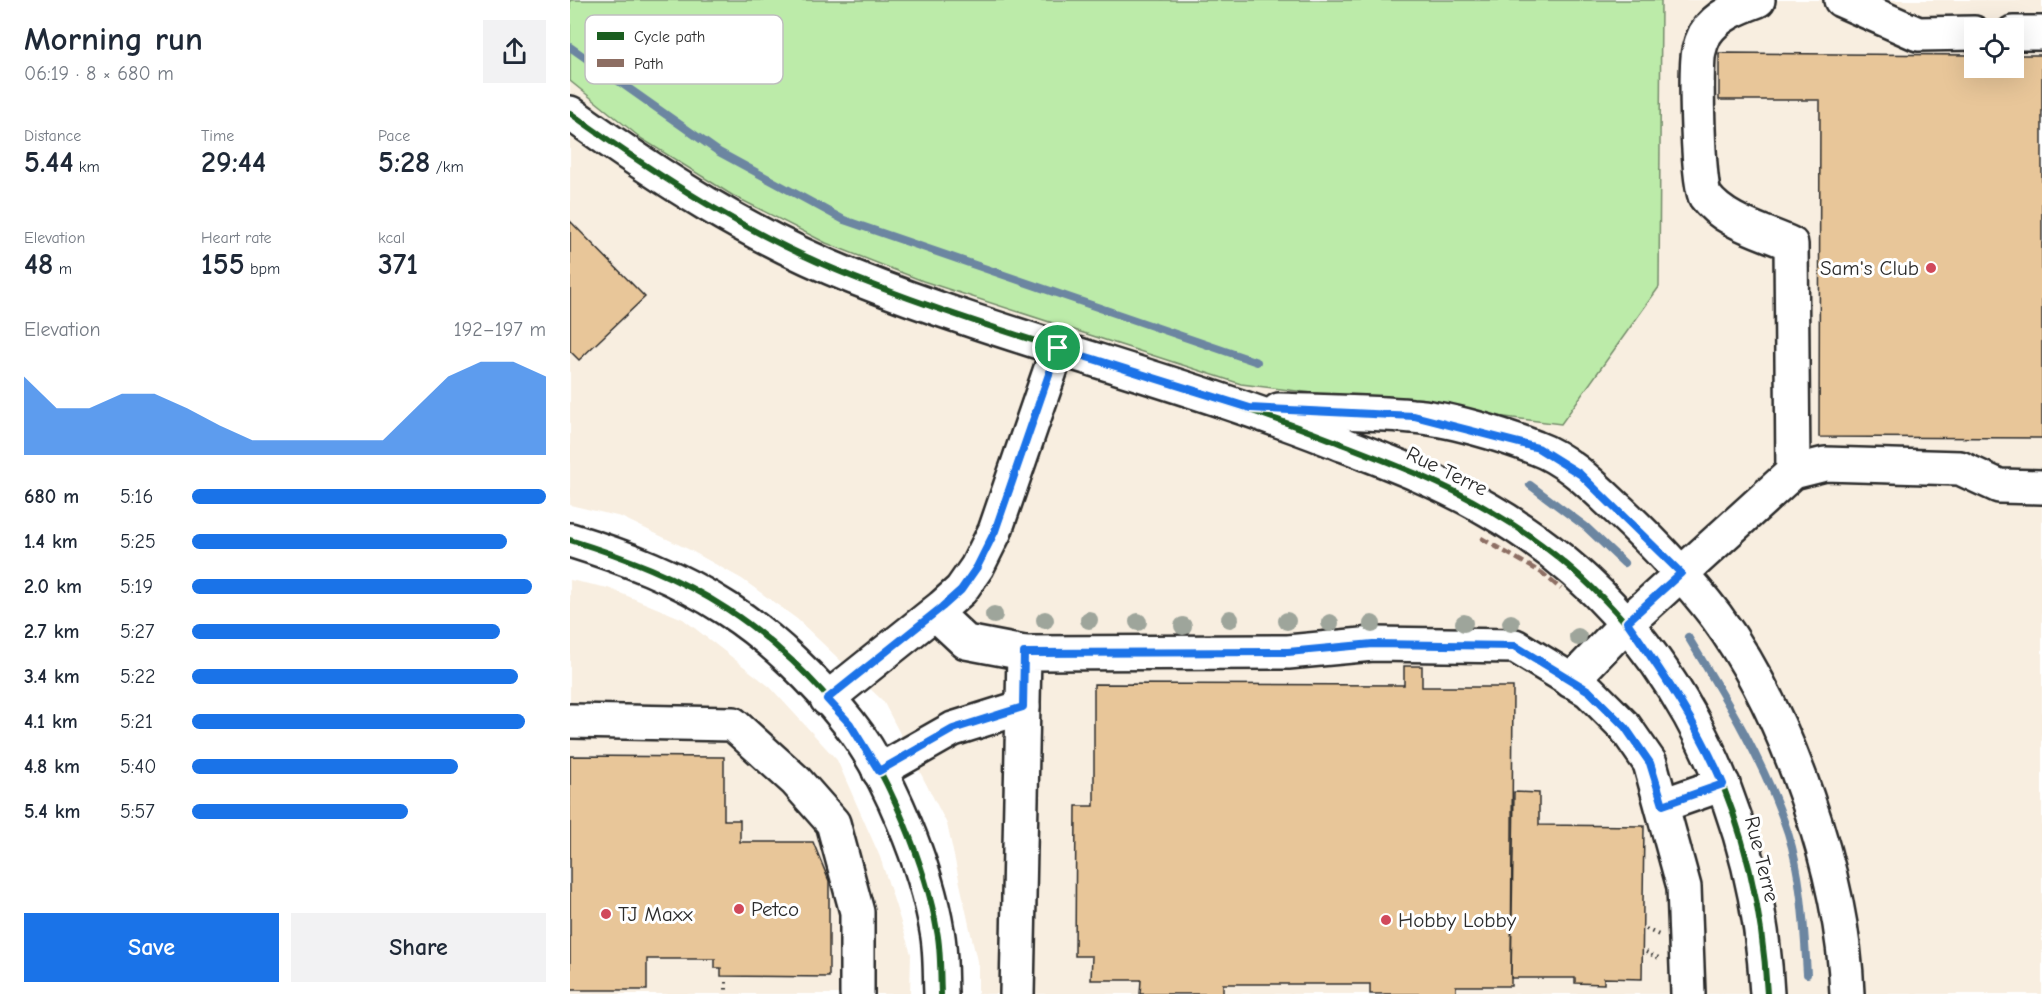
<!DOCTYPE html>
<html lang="en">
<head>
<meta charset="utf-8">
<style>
	:root { --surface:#fff; --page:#f2f2f3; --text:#1f2937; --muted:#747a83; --accent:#1a73e8 }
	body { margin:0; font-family:"Comic Neue",sans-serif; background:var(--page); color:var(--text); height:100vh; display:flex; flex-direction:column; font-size:22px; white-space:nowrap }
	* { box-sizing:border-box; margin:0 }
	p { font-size:20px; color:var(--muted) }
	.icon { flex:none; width:33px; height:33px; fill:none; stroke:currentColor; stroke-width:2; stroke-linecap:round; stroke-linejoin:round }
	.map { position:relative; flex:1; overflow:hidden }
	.side { display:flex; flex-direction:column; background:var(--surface); width:570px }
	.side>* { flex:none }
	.controls { position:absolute; left:1394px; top:18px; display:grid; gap:12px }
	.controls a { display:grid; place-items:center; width:60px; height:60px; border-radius:0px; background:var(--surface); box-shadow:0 6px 24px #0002; font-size:30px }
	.pin { position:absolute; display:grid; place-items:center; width:51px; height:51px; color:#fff; margin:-26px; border:3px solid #fff; border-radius:50%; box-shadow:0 2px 6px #0007 }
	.round { display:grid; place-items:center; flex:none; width:63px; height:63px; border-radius:0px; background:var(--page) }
	.head { display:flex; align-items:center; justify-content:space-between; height:102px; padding:0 24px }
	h1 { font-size:33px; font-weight:700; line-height:45px }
	.figures { display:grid; grid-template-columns:repeat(3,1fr); gap:9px; height:102px; padding:6px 24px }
	.figures div { display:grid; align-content:center }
	.figures b { font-size:30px; font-weight:700 }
	.figures small { font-size:16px; font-weight:400 }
	.figures p { font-size:16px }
	.chart { height:168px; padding:12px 24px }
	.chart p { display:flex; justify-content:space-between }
	.chart svg { width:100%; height:108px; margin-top:6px; fill:var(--accent); opacity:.7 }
	.primary-button { display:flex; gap:12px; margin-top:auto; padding:12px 24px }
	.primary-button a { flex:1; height:69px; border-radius:0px; background:var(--accent); color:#fff; font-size:24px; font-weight:700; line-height:69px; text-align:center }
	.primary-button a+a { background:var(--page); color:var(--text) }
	ul { padding:0 24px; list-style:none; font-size:20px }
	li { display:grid; grid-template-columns:96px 72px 1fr; align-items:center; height:45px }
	li i { height:15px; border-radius:8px; background:var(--accent) }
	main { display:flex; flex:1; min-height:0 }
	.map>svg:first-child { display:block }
	.built { fill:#f8eee0; fill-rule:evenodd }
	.green { fill:#bceba9; stroke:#748b6a; stroke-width:1.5 }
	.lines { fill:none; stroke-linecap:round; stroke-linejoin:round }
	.stream { stroke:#6c86a1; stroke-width:8 }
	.building { fill:#e8c699; stroke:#2b2b2b; stroke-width:1.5 }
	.minor-casing { stroke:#2b2b2b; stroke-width:38 }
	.path { stroke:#2b2b2b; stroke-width:4; stroke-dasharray:1.5 4.5; stroke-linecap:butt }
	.minor { stroke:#fff; stroke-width:33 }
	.quiet { stroke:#8d6e63; stroke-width:4.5; stroke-dasharray:9 4.5; stroke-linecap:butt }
	.cycleway-casing { stroke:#fff; stroke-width:10 }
	.cycleway { stroke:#1b5e20; stroke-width:6 }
	.tree { fill:#9ea59b }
	.route-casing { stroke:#fff; stroke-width:12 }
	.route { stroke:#1a73e8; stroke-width:8 }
	.poi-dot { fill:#d1495b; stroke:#fff; stroke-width:2 }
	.labels { text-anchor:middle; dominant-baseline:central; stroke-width:6; stroke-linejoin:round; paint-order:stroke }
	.poi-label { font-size:21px; fill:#2b2b2b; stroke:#fff; text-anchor:start }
	.street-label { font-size:21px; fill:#2b2b2b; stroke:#fff }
	.key { fill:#fff; stroke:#bfbfbf; stroke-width:1.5 }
	.key-label { font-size:16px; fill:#2b2b2b }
</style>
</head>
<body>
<main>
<section class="side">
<div class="head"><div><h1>Morning run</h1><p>06:19 · 8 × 680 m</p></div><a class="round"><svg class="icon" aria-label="share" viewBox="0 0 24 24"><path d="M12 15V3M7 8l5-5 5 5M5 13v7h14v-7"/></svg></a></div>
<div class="figures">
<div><p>Distance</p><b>5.44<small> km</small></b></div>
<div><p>Time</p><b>29:44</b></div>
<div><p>Pace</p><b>5:28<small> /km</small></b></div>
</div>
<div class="figures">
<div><p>Elevation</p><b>48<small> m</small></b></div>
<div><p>Heart rate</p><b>155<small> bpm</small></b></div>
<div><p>kcal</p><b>371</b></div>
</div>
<div class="chart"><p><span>Elevation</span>192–197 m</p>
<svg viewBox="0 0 160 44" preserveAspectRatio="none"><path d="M0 44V12L10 25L20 25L30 19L40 19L50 25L60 32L70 38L80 38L90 38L100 38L110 38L120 25L130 12L140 6L150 6L160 12V44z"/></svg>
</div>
<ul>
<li><b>680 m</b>5:16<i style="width:100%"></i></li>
<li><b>1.4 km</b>5:25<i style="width:89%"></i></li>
<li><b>2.0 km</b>5:19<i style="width:96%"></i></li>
<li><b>2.7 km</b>5:27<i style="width:87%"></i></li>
<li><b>3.4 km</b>5:22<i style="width:92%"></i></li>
<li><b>4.1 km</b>5:21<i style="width:94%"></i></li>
<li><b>4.8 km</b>5:40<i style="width:75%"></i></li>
<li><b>5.4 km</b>5:57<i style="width:61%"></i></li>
</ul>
<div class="primary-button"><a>Save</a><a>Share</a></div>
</section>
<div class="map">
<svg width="1472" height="994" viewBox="0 0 1472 994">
	<rect width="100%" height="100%" fill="#fff"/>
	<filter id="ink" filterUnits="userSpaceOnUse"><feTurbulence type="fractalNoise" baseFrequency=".0167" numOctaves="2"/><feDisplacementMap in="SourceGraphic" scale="12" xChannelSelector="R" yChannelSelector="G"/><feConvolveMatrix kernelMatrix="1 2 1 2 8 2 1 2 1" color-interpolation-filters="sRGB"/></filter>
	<g filter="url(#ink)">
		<g class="built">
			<path d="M 1091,0 L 1472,0 L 1472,994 L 408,994 L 408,966 L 377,824 L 313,701 L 227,619 L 172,579 L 118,549 L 51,517 L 0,505 L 0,81 L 72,139 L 162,195 L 256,243 L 354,281 L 671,384 L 1089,287 ZM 1404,28 L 1443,28 L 1443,68 L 1404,68 Z"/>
			<polygon points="0,580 38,588 113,619 200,687 267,760 310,857 341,954 340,994 0,994"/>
		</g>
		<polygon class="green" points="0,0 1091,0 1089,287 991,424 671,384 353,281 256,243 162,195 72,139 0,81"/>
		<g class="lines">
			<g class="stream">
				<polyline points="0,47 149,152 274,220 687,362"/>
				<polyline points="960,485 1016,527 1054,563"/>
				<path d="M 1118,637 C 1156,699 1195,763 1218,833 C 1232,878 1234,928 1237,974"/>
			</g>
		</g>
		<g class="building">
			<polygon points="1149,53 1404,55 1404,68 1443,68 1443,55 1472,55 1472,438 1249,437 1250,100 1149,100"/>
			<polygon points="0,221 75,297 9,360 0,351"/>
			<polygon points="834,666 852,666 852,687 943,687 941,986 886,986 886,994 800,994 800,984 653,984 653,994 570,994 571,980 521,980 522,956 505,956 506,806 524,806 524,684 834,685"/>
			<polygon points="0,756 154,757 154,820 170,820 170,842 243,842 259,881 259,977 151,976 151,968 145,968 145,959 77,959 77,990 0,990"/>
			<polygon points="944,792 969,793 969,825 1074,826 1072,979 1034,978 1034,984 1005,983 1005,978 941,978"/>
		</g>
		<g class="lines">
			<defs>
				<g id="minor">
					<path d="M 1188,0 C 1169,7 1147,15 1135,34 C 1133,38 1130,46 1129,51 C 1125,66 1128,186 1135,196 C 1154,222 1192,231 1221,244 L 1223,472"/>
					<polyline points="1271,0 1348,34 1404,33"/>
					<polyline points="1443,33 1472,33"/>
					<path d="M 0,113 C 89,177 180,236 283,277 C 438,339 602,378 759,439 C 813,460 868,480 919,510 C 1094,611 1187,796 1197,994"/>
					<path d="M 709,410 C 753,412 798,412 842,416 C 877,418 933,435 966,448 C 999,460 1025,488 1050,511 C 1085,544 1117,578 1146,616 C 1217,712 1273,875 1277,994"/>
					<path d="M 0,540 C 55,557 108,577 157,609 C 202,638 246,681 279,723 C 318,772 357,869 367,931 C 371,951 370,973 371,994"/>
					<polyline points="365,613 396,642 454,653"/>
					<polyline points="1001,681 1057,623 1223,472 1255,464 1390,468 1429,486 1472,487"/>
					<polyline points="257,699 372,607 391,590 407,567 425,531 488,348"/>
					<polyline points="0,721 163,724 226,781 263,823 287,912 287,994"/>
					<polyline points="309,771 383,729 453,707"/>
					<polyline points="1093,805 1153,784"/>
					<polyline points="447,994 454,653 718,652 803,644 945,646 1019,691 1055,727 1080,763 1114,887 1118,994"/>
				</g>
			</defs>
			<use href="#minor" class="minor-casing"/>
			<g class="path">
				<polyline points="1076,929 1089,935"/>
				<polyline points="1076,952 1089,958"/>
				<polyline points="156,982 156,994"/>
			</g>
			<use href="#minor" class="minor"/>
			<polyline class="quiet" points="911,538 972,573 991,589"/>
			<defs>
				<g id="cycleway">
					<path d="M 0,113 C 89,177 180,236 283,277 C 438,339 602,378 759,439 C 813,460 868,480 919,510 C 1094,611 1187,796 1197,994"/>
					<path d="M 0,540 C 55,557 108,577 157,609 C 202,638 246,681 279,723 C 318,772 357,869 367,931 C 371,951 370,973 371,994"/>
				</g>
			</defs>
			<use href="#cycleway" class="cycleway-casing"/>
			<use href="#cycleway" class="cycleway"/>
		</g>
		<g class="tree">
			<circle cx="424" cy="615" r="9"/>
			<circle cx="660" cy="619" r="9"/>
			<circle cx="475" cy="620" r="9"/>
			<circle cx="519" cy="620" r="9"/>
			<circle cx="717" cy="621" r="9"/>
			<circle cx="568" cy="622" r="9"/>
			<circle cx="760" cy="623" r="9"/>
			<circle cx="894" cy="623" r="9"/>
			<circle cx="941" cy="623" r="9"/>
			<circle cx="802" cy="624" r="9"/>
			<circle cx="613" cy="626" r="9"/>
			<circle cx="1008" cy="637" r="9"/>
		</g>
	</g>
	<g class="lines" filter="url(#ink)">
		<defs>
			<path id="route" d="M 488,348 L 680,408 L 844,416 L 968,448 L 1010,474 L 1111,573 L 1057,622 C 1094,675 1128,725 1153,784 L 1093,805 L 1080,763 L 1055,727 L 1019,691 L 945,646 L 803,644 L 718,652 L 454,653 L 453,707 L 383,729 L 309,771 L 280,724 L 257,699 L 372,607 L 391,590 L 407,567 L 425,531 Z"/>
		</defs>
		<use href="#route" class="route-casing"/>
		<use href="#route" class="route"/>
	</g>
	<g class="poi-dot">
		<circle cx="1361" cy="268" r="6"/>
		<circle cx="169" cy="909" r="6"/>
		<circle cx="36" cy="914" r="6"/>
		<circle cx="816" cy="920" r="6"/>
	</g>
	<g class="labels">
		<g class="poi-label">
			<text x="1349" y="268" text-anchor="end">Sam's Club</text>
			<text x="181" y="909">Petco</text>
			<text x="48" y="914">TJ Maxx</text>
			<text x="828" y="920">Hobby Lobby</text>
		</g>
		<g class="street-label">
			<text transform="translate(877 471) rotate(26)">Rue Terre</text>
			<text transform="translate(1192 859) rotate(76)">Rue Terre</text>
		</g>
	</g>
	<rect x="15" y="15" width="198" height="69" rx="9" class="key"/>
	<rect x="27" y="32" width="27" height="8" fill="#1b5e20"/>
	<rect x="27" y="59" width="27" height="8" fill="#8d6e63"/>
	<g class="key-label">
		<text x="64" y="42">Cycle path</text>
		<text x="64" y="69">Path</text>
	</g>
</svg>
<div class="controls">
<a><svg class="icon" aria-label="locate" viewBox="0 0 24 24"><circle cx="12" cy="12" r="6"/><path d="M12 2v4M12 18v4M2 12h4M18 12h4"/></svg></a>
</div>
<div class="pin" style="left:488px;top:348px;background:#1e9e55"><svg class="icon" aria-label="arrive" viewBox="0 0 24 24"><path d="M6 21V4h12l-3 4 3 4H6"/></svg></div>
</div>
</main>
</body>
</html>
